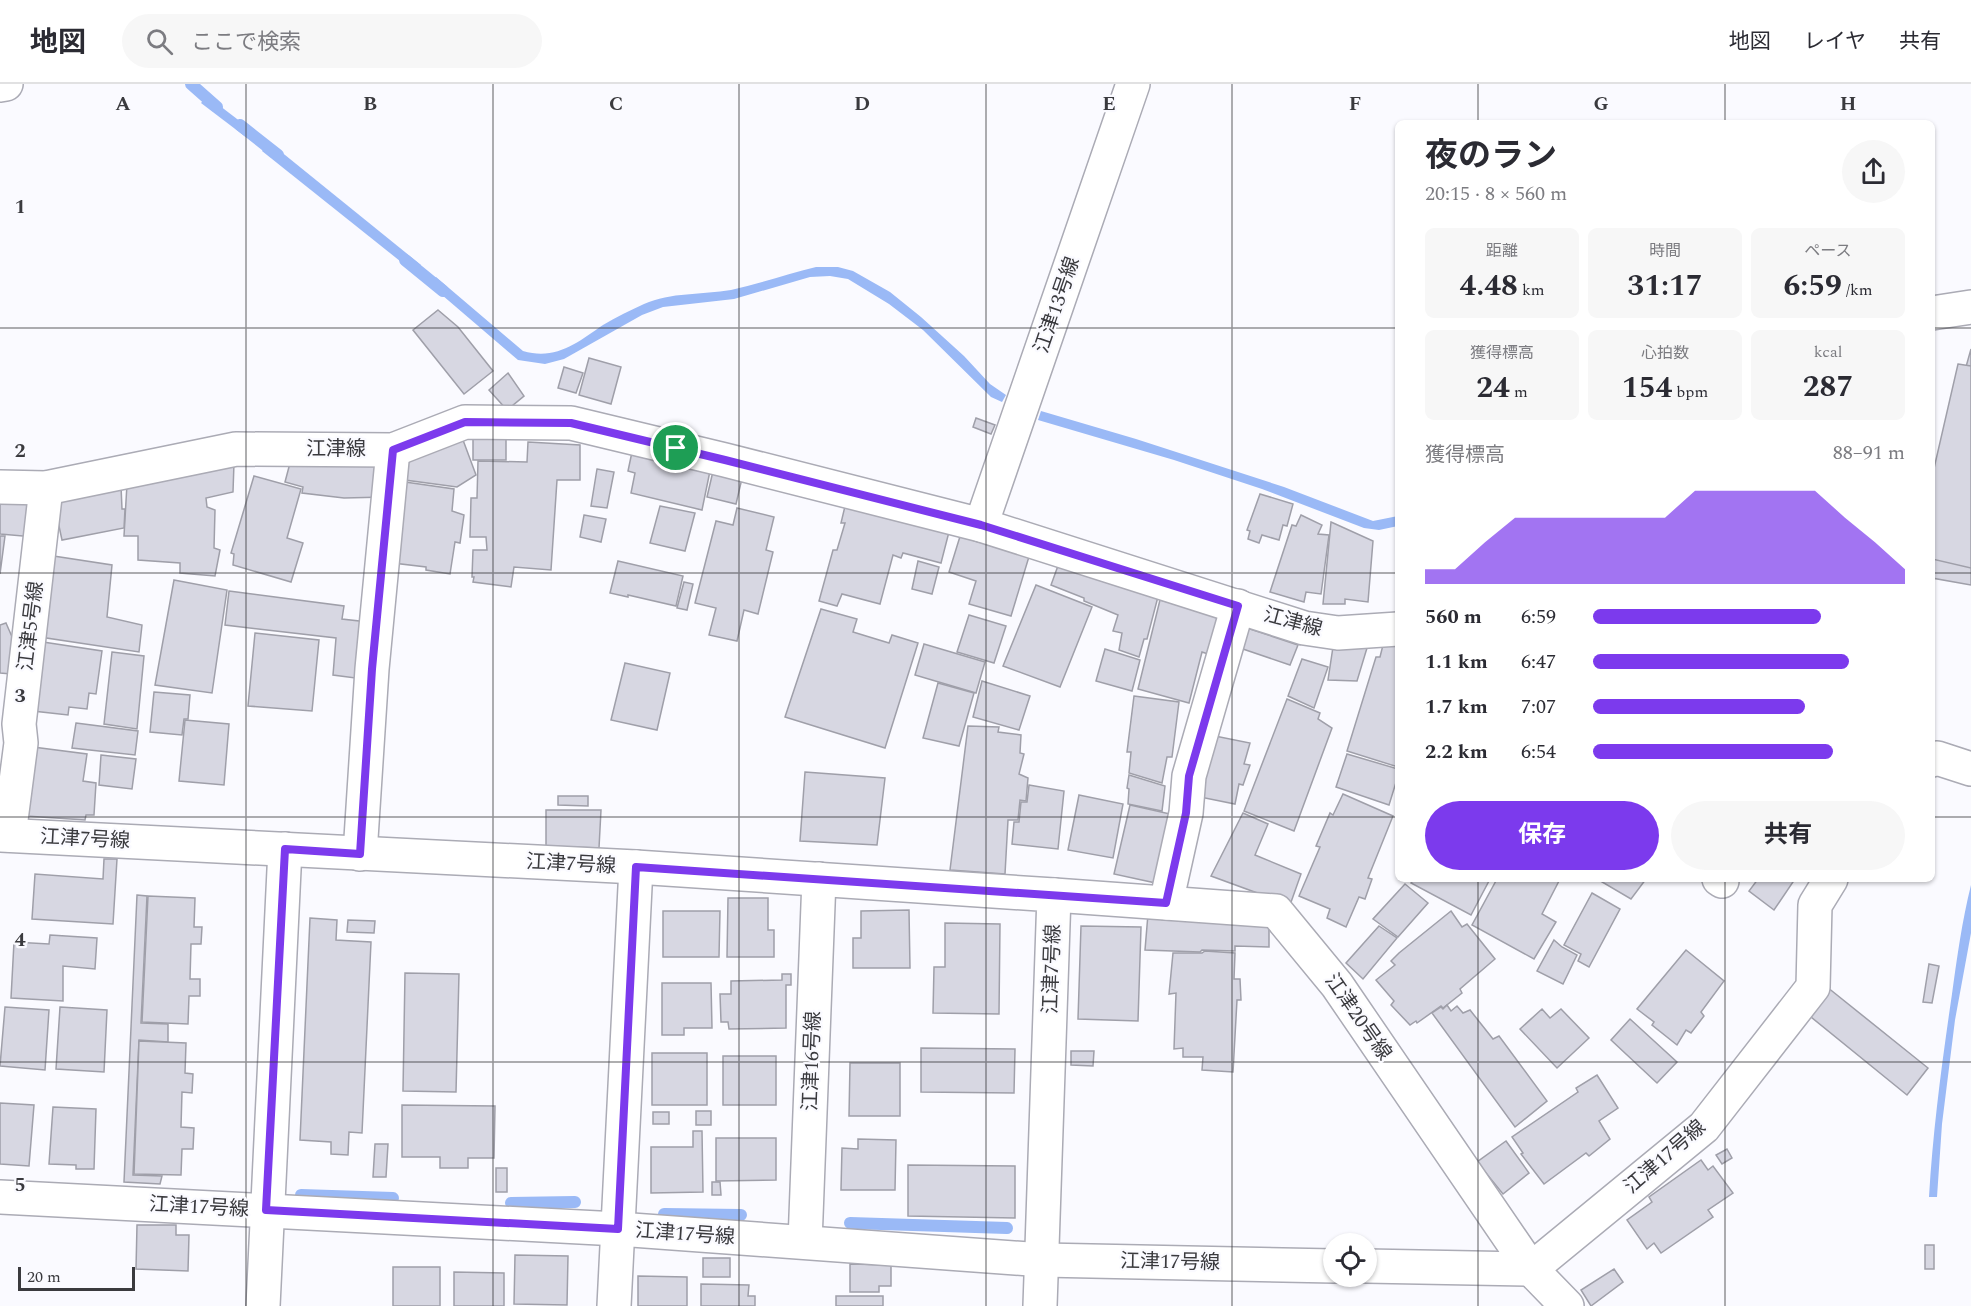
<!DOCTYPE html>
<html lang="ja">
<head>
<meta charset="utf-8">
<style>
	:root { --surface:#fff; --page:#f7f7f7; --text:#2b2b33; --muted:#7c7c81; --line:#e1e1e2; --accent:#7c3aed }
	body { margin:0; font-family:Spectral,"Noto Sans JP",serif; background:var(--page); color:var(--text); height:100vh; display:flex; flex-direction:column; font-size:22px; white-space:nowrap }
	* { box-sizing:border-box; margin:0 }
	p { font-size:20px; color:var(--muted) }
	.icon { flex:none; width:33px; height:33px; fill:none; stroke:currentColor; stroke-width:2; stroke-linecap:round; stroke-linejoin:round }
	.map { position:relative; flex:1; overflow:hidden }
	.sheet { position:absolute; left:1395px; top:36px; width:540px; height:762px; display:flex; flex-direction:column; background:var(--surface); border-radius:9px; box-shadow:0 2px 4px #0004 }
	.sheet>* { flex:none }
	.buttons { position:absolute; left:1323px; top:1149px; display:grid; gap:12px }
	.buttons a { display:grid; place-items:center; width:54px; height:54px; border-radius:50%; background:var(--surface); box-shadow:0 2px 4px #0004; font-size:30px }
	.scale { position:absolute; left:18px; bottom:15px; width:117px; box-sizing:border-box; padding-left:6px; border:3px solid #3a3a3e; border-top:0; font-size:16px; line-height:21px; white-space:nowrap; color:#3a3a3e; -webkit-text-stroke:4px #fafaff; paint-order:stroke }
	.pin { position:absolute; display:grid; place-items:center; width:51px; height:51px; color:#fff; margin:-26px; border:3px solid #fff; border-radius:50%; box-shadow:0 2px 6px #0007 }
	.round { display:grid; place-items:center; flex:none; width:63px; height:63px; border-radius:32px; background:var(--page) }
	.head { display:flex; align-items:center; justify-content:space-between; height:102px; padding:0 30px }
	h1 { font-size:33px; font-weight:700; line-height:45px }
	.figures { display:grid; grid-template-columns:repeat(3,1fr); gap:9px; height:102px; padding:6px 30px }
	.figures div { display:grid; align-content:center; border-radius:9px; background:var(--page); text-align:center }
	.figures b { font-size:30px; font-weight:700 }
	.figures small { font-size:16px; font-weight:400 }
	.figures p { font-size:16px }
	.chart { height:168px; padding:12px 30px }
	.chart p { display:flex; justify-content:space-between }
	.chart svg { width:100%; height:108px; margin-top:6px; fill:var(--accent); opacity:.7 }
	.cta { display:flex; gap:12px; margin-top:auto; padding:12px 30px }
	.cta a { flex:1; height:69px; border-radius:36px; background:var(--accent); color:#fff; font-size:24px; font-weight:700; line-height:69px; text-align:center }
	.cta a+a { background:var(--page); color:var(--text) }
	ul { padding:0 30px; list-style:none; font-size:20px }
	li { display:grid; grid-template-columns:96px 72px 1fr; align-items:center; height:45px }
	li i { height:15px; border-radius:8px; background:var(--accent) }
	header { display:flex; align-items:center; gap:36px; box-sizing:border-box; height:84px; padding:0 30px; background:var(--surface); border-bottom:2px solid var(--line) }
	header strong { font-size:28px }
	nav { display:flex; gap:33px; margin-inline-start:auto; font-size:21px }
	.search { width:420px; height:54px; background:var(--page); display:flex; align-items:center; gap:15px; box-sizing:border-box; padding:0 21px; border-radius:33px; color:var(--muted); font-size:22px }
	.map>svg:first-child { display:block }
	.water { fill:#9ab9f6 }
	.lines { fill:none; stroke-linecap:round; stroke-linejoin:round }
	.stream { stroke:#9ab9f6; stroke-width:12 }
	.building { fill:#d7d7e2; stroke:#9f9fa9; stroke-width:1.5 }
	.street-casing { stroke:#ababb5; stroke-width:36 }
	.street { stroke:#fff; stroke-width:33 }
	.route-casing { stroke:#fff; stroke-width:12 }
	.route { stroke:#7c3aed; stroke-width:8 }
	.grid { fill:none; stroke:#3a3a3e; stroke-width:1.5; stroke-opacity:0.55 }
	.labels { text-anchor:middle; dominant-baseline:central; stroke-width:4.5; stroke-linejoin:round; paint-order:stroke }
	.street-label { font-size:20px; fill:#3a3a3e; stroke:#fafaff }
	.grid-label { font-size:20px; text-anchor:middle; font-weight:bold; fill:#3a3a3e; stroke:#fafaff; stroke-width:4.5; stroke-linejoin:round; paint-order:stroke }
</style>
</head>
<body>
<header>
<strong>地図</strong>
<div class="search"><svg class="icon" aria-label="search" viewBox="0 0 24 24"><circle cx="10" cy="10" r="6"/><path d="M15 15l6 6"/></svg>ここで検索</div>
<nav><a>地図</a><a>レイヤ</a><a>共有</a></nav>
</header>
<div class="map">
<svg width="1971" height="1222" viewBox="0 0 1971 1222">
	<rect width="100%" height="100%" fill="#fafaff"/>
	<g class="water">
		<polygon points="207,12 254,48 247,54 201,19"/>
		<polygon points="269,58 421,181 415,189 262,67"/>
		<path d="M 816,183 L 838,183 L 853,187 L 890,208 L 921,233 L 964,272 L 990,300 L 1006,311 L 1002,318 L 991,313 L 923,246 L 889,220 L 848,195 L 830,192 L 810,193 L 734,215 L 663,223 L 642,231 L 564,275 L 545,280 L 518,276 L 428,199 L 436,193 L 523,267 C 556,277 578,258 603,241 C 616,233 631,226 644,220 C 671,208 702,211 731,206 C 759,200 787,190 816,183 Z"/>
		<polygon points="1041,327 1136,355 1284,403 1373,437 1398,432 1398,442 1379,446 1364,444 1262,405 1174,376 1038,336"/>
		<path d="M 1971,801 L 1971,849 L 1955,936 L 1942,1040 L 1937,1113 L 1929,1113 C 1933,1045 1942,978 1952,910 C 1957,874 1962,837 1971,801 Z"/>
	</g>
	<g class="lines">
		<g class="stream">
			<polyline points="191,0 217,23"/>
			<polyline points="240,41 278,71"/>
			<polyline points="405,176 443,207"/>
			<polyline points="301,1111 393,1114"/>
			<polyline points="511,1119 575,1118"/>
			<polyline points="664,1130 741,1131"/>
			<polyline points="850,1139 1007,1144"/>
		</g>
	</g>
	<g class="building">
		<polygon points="438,226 458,243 493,287 464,310 413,246"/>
		<polygon points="1971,265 1971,501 1932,494 1932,404"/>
		<polygon points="589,274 621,283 611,320 579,311"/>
		<polygon points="1958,280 1971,282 1971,484 1932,475 1932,393"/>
		<polygon points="564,283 583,289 576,309 558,304"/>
		<polygon points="508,289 524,312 507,326 489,306"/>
		<polygon points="976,334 995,341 991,350 973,343"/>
		<polygon points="473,346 506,348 506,376 473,376"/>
		<polygon points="463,356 476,391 457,403 405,396 407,378"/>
		<polygon points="528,358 580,361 580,396 557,396 551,486 514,483 511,503 473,498 474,493 472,493 473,466 487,466 486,453 470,453 471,414 477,414 478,377 527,378"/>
		<polygon points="632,368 710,387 702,426 631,409 635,389 628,387"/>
		<polygon points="389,378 385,413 344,414 302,409 303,403 285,398 290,379"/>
		<polygon points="234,379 233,408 206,414 207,423 215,426 214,464 220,466 215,492 180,489 180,479 138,476 138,452 124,452 127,400"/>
		<polygon points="714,383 743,390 736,420 707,413"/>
		<polygon points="597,385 614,388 607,424 591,422"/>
		<polygon points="254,392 301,405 287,454 303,459 291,498 233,481 234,470 231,469"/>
		<polygon points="405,398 454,405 452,427 464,431 460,459 455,458 450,490 426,486 426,483 393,479"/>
		<polygon points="121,402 122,425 125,425 124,444 62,456 53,414"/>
		<polygon points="1260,410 1293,420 1287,442 1283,441 1279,456 1262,451 1259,459 1248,455 1250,447 1247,446"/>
		<polygon points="0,416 37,420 34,453 0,450"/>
		<polygon points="846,418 950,444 941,479 903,469 901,474 893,471 880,520 842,510 837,522 819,517 833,466 837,466 845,439 841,439"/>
		<polygon points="660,422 695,429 685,467 650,459"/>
		<polygon points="737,424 774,433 766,466 773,468 758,530 744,526 737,557 709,551 716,524 695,519 716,437 733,441"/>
		<polygon points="584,431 606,435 601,458 580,453"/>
		<polygon points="1301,431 1322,441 1318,450 1329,451 1321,510 1306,508 1304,518 1270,508 1292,441 1296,442"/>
		<polygon points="1331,438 1373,457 1368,518 1345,515 1345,520 1323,520"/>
		<polygon points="962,446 1031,466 1011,532 969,520 976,497 949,488"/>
		<polygon points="0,452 5,452 0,490"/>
		<polygon points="47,471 112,481 107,533 142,541 139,568 40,553"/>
		<polygon points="618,477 683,492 676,522 628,511 628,513 610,509"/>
		<polygon points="918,477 939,483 932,510 912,505"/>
		<polygon points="1059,479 1160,505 1147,555 1144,555 1139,573 1119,566 1122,549 1113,547 1118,531 1084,517 1084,514 1051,501"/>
		<polygon points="174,496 227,506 212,609 155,601"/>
		<polygon points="684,498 693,500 687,526 677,524"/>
		<polygon points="1036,501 1092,523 1060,603 1003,582"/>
		<polygon points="229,507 344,522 342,535 368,538 363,595 333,591 336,554 225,541"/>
		<polygon points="1160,516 1227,533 1217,573 1202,568 1189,619 1138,605"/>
		<polygon points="821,525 857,535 853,548 889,559 892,551 918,559 885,664 785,633"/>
		<polygon points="969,531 1006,542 994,579 957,568"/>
		<polygon points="6,539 16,562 11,590 0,589 0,541"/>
		<polygon points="1241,542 1298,561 1290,581 1234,562"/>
		<polygon points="255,549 319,556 312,627 248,622"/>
		<polygon points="1384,557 1398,559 1398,683 1347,667 1376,573 1380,573"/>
		<polygon points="43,558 102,567 96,610 89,609 87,625 69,623 68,631 33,627"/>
		<polygon points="924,560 985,578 976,609 915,591"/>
		<polygon points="1333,563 1367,564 1357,597 1328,596"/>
		<polygon points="1105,565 1140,576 1132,607 1096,597"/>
		<polygon points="112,568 144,572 137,645 104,640"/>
		<polygon points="1302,575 1328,583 1314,624 1288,612"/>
		<polygon points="625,579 670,589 657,646 611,636"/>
		<polygon points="982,597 1030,612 1019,646 973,633"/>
		<polygon points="938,599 974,609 959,662 923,654"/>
		<polygon points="154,608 190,611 188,635 184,635 182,651 150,648"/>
		<polygon points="1134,612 1179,618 1172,673 1167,673 1162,699 1129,689 1131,668 1127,668"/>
		<polygon points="1287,615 1320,629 1318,635 1332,644 1294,747 1244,727"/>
		<polygon points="185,636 229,640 224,701 179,697"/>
		<polygon points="76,639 138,647 135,671 72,664"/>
		<polygon points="968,642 999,643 998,648 1021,651 1020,669 1024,670 1019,690 1028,694 1026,717 1020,716 1018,736 1008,736 1005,790 950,786"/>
		<polygon points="1210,651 1250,659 1244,680 1250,681 1243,701 1239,700 1235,720 1195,712"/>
		<polygon points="33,663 87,670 83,697 96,699 94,731 86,731 85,736 26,732"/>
		<polygon points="1347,670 1398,685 1398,692 1389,721 1336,703"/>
		<polygon points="101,671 136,675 132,705 99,701"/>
		<polygon points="805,688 885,694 877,761 800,757"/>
		<polygon points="1129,691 1165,702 1162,727 1128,720 1129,705 1127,704"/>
		<polygon points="1029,701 1064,707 1058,765 1012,760 1014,738 1019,738 1021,718 1027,718"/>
		<polygon points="1343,710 1393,732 1368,794 1372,795 1365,815 1359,813 1346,843 1327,834 1330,825 1299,812 1320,763 1316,762 1330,729 1333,731"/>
		<polygon points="1079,711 1123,720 1113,774 1068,766"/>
		<polygon points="558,712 588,712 588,722 558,721"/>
		<polygon points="1130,721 1179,732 1165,801 1114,790"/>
		<polygon points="546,726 601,726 599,764 546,762"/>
		<polygon points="1243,729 1268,740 1255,771 1301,790 1290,821 1211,792"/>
		<polygon points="104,775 117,775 113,840 32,835 35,790 103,795"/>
		<polygon points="1414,795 1490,795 1471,831 1411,799"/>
		<polygon points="1497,795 1560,795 1542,830 1556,838 1534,875 1472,841"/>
		<polygon points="1597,795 1646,795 1631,815"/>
		<polygon points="1758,795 1795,795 1774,826 1749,807"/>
		<polygon points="1405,800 1428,819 1398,853 1373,835"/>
		<polygon points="1592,809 1620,825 1589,883 1578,877 1581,870 1564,861"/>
		<polygon points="137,811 147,812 141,939 168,940 168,958 139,956 133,1091 162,1092 160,1100 124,1098"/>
		<polygon points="148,812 195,814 194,843 202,843 201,860 191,860 190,895 200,895 200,912 189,912 188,940 142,938"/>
		<polygon points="728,814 768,814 768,846 774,846 774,873 727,873"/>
		<polygon points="909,826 910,884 853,884 853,854 861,854 861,827"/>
		<polygon points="663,827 720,827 719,873 663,873"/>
		<polygon points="1451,827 1462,843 1467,840 1495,875 1460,905 1462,909 1443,924 1441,922 1417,939 1416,937 1410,941 1391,921 1394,917 1376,896 1395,881 1391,877 1399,869"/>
		<polygon points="1148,830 1269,838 1269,863 1235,862 1235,867 1202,866 1200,868 1145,866"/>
		<polygon points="310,834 337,836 336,856 371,858 362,1049 349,1048 348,1071 331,1070 331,1058 300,1056"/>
		<polygon points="348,836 375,837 374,849 347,848"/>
		<polygon points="945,839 1000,840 999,930 933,929 934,883 945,883"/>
		<polygon points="1081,842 1141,843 1138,937 1078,935"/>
		<polygon points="1379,842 1397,854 1363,895 1346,879"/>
		<polygon points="50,851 97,854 95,885 63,882 63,917 11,914 14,858 49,860"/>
		<polygon points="1554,856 1562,863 1577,871 1563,900 1537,887"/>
		<polygon points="1686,866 1724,897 1701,928 1704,932 1691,949 1686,946 1677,961 1652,941 1654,938 1637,925"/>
		<polygon points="1205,867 1235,869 1234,895 1240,895 1241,916 1237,916 1233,988 1202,986 1203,973 1183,973 1183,964 1174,965 1176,909 1169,910 1173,869 1202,869"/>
		<polygon points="1929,880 1939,882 1932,919 1923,918"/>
		<polygon points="405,889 459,890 456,1008 403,1007"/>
		<polygon points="782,890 791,890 791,901 786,901 786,944 729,945 728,938 721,938 720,910 731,910 731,897 782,896"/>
		<polygon points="662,899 711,899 712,944 684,944 684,951 662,951"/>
		<polygon points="1827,903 1928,984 1907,1011 1806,929"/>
		<polygon points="1447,921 1451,927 1457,922 1463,929 1470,926 1493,955 1499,952 1547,1017 1515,1043 1432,929 1441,923 1443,925"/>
		<polygon points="5,923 49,926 45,986 0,982"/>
		<polygon points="60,923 107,926 104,988 56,985"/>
		<polygon points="1542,925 1550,934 1561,925 1589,954 1557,984 1520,945"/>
		<polygon points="1630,935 1677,978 1657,999 1611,956"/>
		<polygon points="139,957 186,959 185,989 193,990 192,1009 182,1008 181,1043 194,1044 193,1065 182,1065 181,1091 134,1090"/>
		<polygon points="921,964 1015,965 1014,1009 921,1008"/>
		<polygon points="1071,967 1094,967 1093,982 1071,981"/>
		<rect x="652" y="969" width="55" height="52"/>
		<rect x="723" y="972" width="53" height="49"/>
		<polygon points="850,979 900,979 900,1032 849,1032"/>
		<polygon points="1597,991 1618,1024 1599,1037 1610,1055 1589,1072 1586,1069 1544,1100 1521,1070 1523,1069 1512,1053 1578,1008 1576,1004"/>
		<polygon points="0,1019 34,1021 29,1082 0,1080"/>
		<polygon points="402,1021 495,1022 494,1074 468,1074 468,1084 440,1084 440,1073 402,1073"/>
		<polygon points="53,1023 96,1025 94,1085 76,1085 76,1081 49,1080"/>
		<rect x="696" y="1027" width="15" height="14"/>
		<rect x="653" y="1028" width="16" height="12"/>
		<polygon points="693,1047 702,1047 703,1108 651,1109 651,1063 693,1063"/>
		<polygon points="716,1054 776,1054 776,1096 716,1097"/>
		<polygon points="858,1055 896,1056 895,1106 841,1106 842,1064 858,1065"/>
		<polygon points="1506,1057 1529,1089 1503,1110 1477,1078"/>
		<polygon points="375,1060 388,1060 386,1093 373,1093"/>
		<polygon points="1727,1065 1732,1074 1722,1080 1716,1071"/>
		<polygon points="1701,1076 1708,1086 1713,1082 1733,1109 1708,1126 1713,1133 1661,1169 1654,1159 1647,1165 1627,1136 1652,1118 1649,1113"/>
		<polygon points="908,1081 1015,1082 1015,1134 908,1132"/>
		<rect x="496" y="1084" width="11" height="24"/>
		<polygon points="712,1098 720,1098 721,1111 712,1111"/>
		<polygon points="137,1141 176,1141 176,1151 189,1151 188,1187 136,1185"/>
		<rect x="1925" y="1161" width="9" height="24"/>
		<polygon points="515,1171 568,1172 567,1221 514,1220"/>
		<rect x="703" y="1174" width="27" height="19"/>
		<polygon points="850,1180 891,1181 891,1202 879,1202 879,1208 850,1208"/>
		<rect x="393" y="1183" width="47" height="39"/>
		<polygon points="1614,1185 1623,1198 1591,1222 1581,1206"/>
		<polygon points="454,1188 504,1189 504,1222 454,1222"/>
		<polygon points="638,1192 687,1193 687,1222 638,1222"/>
		<polygon points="701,1200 749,1201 748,1212 755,1212 755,1222 701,1222"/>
		<rect x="836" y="1212" width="47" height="10"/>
	</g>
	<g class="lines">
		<defs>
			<g id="street">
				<polyline points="0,1 6,0"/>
				<polyline points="1932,229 1971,223"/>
				<polyline points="0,403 46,404 236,365 393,366 465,338 571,339 725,376 981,441 1304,544 1338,549 1398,545"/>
				<polyline points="981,441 1133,0"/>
				<polyline points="1932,676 1937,674 1971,685"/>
				<polyline points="0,751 636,783 1054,811 1040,1222"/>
				<polyline points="9,751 21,659 19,640 46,404"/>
				<polyline points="360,770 372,585 393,366"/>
				<polyline points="1719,795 1722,797"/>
				<polyline points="1054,811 1276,827 1337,901 1531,1185 1567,1222"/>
				<polyline points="1166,819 1186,729 1189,692 1238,522"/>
				<polyline points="0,1113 618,1145 1043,1176 1334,1182"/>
				<polyline points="805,1158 819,795"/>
				<polyline points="1366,1182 1531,1185 1704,1043 1813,903 1815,821 1831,795"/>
				<polyline points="263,1222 285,765"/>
				<polyline points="614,1222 636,783"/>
			</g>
		</defs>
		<use href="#street" class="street-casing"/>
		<use href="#street" class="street"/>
	</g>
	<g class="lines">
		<defs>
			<polygon id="route" points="465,338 571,339 725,376 981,441 1238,522 1189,692 1186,729 1166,819 636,783 618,1145 266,1126 285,765 360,770 372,585 393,366"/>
		</defs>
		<use href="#route" class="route-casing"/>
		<use href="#route" class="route"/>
	</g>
	<path class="grid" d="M 246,0 L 246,1222M 493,0 L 493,1222M 739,0 L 739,1222M 986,0 L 986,1222M 1232,0 L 1232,1222M 1478,0 L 1478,39M 1725,0 L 1725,39M 0,244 L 1398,244M 1932,244 L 1971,244M 0,489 L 1398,489M 1932,489 L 1971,489M 0,733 L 1398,733M 1932,733 L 1971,733M 1478,795 L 1478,1222M 1725,795 L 1725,1222M 0,978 L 1971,978"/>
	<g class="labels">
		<g class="street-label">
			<text transform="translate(1057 221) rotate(-71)">江津13号線</text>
			<text x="336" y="365">江津線</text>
			<text transform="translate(1293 538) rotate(15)">江津線</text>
			<text transform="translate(31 542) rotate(-83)">江津5号線</text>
			<text transform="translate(85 755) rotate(3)">江津7号線</text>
			<text transform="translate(571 780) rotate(3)">江津7号線</text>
			<text transform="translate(1052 885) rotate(-88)">江津7号線</text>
			<text transform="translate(1358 933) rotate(55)">江津20号線</text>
			<text transform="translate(812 977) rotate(-88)">江津16号線</text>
			<text transform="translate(1665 1073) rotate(-41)">江津17号線</text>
			<text transform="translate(199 1123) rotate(3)">江津17号線</text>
			<text transform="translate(685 1150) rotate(4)">江津17号線</text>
			<text transform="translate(1170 1178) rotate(1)">江津17号線</text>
		</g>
	</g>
	<g class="grid-label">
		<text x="123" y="26">A</text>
		<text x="370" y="26">B</text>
		<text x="616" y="26">C</text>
		<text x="862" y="26">D</text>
		<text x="1109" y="26">E</text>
		<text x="1355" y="26">F</text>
		<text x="1601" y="26">G</text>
		<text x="1848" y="26">H</text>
		<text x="20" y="129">1</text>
		<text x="20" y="373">2</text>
		<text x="20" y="618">3</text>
		<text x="20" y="862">4</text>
		<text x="20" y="1107">5</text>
	</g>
</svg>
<div class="buttons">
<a><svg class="icon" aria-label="locate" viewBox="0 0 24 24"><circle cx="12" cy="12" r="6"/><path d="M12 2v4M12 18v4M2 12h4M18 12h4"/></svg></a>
</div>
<div class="scale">20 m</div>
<div class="pin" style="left:676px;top:364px;background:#1e9e55"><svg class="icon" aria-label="arrive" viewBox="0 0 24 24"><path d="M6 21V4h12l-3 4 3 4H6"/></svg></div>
<section class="sheet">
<div class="head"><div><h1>夜のラン</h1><p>20:15 · 8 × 560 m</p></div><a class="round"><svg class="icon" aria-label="share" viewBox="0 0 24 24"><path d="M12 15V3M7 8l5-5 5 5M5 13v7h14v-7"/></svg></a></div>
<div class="figures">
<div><p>距離</p><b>4.48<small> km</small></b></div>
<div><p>時間</p><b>31:17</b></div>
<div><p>ペース</p><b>6:59<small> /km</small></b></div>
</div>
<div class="figures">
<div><p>獲得標高</p><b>24<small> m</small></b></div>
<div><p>心拍数</p><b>154<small> bpm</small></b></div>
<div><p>kcal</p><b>287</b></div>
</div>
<div class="chart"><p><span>獲得標高</span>88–91 m</p>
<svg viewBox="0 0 160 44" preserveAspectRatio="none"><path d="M0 44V38L10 38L20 27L30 17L40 17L50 17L60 17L70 17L80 17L90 6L100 6L110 6L120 6L130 6L140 17L150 27L160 38V44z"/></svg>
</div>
<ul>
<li><b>560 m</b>6:59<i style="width:73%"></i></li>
<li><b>1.1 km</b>6:47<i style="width:82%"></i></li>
<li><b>1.7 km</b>7:07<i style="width:68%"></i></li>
<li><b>2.2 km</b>6:54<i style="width:77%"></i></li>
</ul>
<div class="cta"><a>保存</a><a>共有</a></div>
</section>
</div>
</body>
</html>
